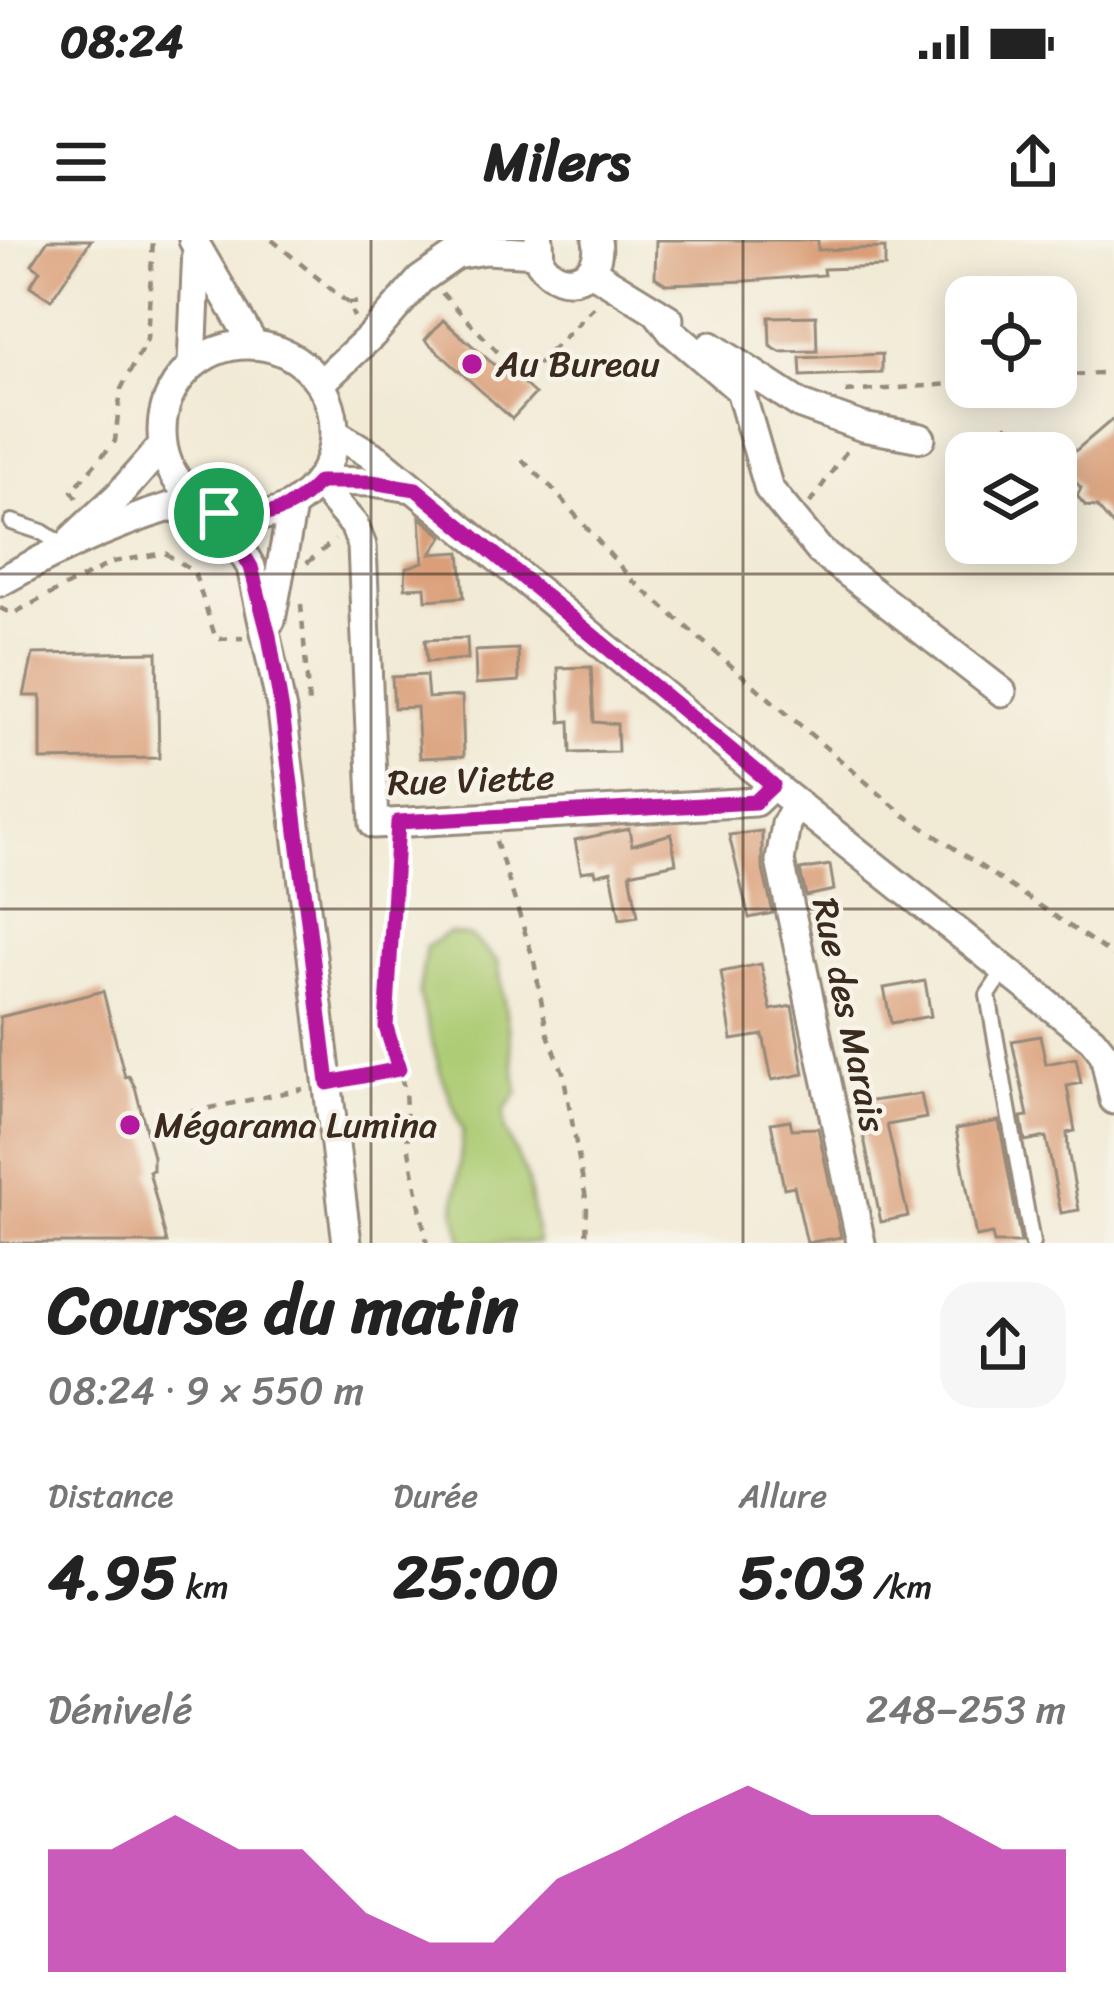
<!DOCTYPE html>
<html lang="fr">
<head>
<meta charset="utf-8">
<style>
	:root { --surface:#fff; --page:#f6f6f6; --text:#222; --muted:#767676; --accent:#b5179e }
	body { margin:0; font-family:Sriracha,sans-serif; background:var(--page); color:var(--text); height:100vh; display:flex; flex-direction:column; font-size:45px; white-space:nowrap }
	* { box-sizing:border-box; margin:0 }
	p { font-size:39px; color:var(--muted) }
	.icon { flex:none; width:66px; height:66px; fill:none; stroke:currentColor; stroke-width:2; stroke-linecap:round; stroke-linejoin:round }
	.map { position:relative; height:1003px; overflow:hidden }
	.sheet { display:flex; flex-direction:column; background:var(--surface); flex:1 }
	.sheet>* { flex:none }
	.fabs { position:absolute; left:945px; top:36px; display:grid; gap:24px }
	.fabs a { display:grid; place-items:center; width:132px; height:132px; border-radius:24px; background:var(--surface); box-shadow:0 6px 30px #0003; font-size:60px }
	.pin { position:absolute; display:grid; place-items:center; width:102px; height:102px; color:#fff; margin:-51px; border:6px solid #fff; border-radius:50%; box-shadow:0 3px 12px #0007 }
	.round { display:grid; place-items:center; flex:none; width:126px; height:126px; border-radius:36px; background:var(--page) }
	.overview { display:flex; align-items:center; justify-content:space-between; height:204px; padding:0 48px }
	h1 { font-size:66px; font-weight:800; line-height:90px }
	.metrics { display:grid; grid-template-columns:repeat(3,1fr); gap:18px; height:204px; padding:12px 48px }
	.metrics div { display:grid; align-content:center }
	.metrics b { font-size:60px; font-weight:800 }
	.metrics small { font-size:33px; font-weight:400 }
	.metrics p { font-size:33px }
	.chart { height:336px; padding:24px 48px }
	.chart p { display:flex; justify-content:space-between }
	.chart svg { width:100%; height:216px; margin-top:12px; fill:var(--accent); opacity:.7 }
	.status { display:flex; justify-content:space-between; align-items:center; height:84px; padding:0 60px; background:var(--surface); direction:ltr }
	.status svg { height:33px; fill:currentColor }
	header { display:flex; justify-content:space-between; align-items:center; height:156px; padding:0 48px; background:var(--surface); font-size:54px; font-weight:800 }
	.map>svg:first-child { display:block }
	.green { fill:#accb72; stroke:#747a48; stroke-width:3 }
	.building { fill:#da9e78 }
	.lines { fill:none; stroke-linecap:round; stroke-linejoin:round }
	.service-casing { stroke:#968a7a; stroke-width:20 }
	.minor-casing { stroke:#968a7a; stroke-width:33 }
	.path { stroke:#968a7a; stroke-width:4.5; stroke-dasharray:9 9; stroke-linecap:butt }
	.service { stroke:#fff; stroke-width:14 }
	.minor { stroke:#fff; stroke-width:27 }
	.route-casing { stroke:#fff; stroke-width:24 }
	.route { stroke:#b5179e; stroke-width:15 }
	.grid { fill:none; stroke:#3b2a1e; stroke-width:3; stroke-opacity:0.55 }
	.poi-dot { fill:#b5179e; stroke:#f7f3e8; stroke-width:4.5 }
	.labels { text-anchor:middle; dominant-baseline:central; stroke-width:9; stroke-linejoin:round; paint-order:stroke }
	.poi-label { font-size:36px; fill:#3b2a1e; stroke:#f7f3e8; text-anchor:start }
	.street-label { font-size:36px; fill:#3b2a1e; stroke:#f7f3e8 }
</style>
</head>
<body>
<div class="status"><b>08:24</b><svg viewBox="0 0 49 12"><path d="M0 12V9h3v3zM5 12V6h3v6zM10 12V3h3v9zM15 12V0h3v12zM26 1h20v11H26zM47 4h2v5h-2z"/></svg></div>
<header><svg class="icon" aria-label="menu" viewBox="0 0 24 24"><path d="M4 6h16M4 12h16M4 18h16"/></svg>Milers<svg class="icon" aria-label="share" viewBox="0 0 24 24"><path d="M12 15V3M7 8l5-5 5 5M5 13v7h14v-7"/></svg></header>
<div class="map">
<svg width="1114" height="1003" viewBox="0 0 1114 1003">
	<rect width="100%" height="100%" fill="#f7f3e8"/>
	<filter id="ink" filterUnits="userSpaceOnUse"><feTurbulence type="fractalNoise" baseFrequency=".00833" numOctaves="2"/><feDisplacementMap in="SourceGraphic" scale="24" xChannelSelector="R" yChannelSelector="G"/><feConvolveMatrix kernelMatrix="1 2 1 2 8 2 1 2 1" color-interpolation-filters="sRGB"/></filter>
	<filter id="wash" filterUnits="userSpaceOnUse"><feTurbulence type="fractalNoise" baseFrequency=".004" numOctaves="4" result="noise"/><feDisplacementMap in="SourceGraphic" scale="48" xChannelSelector="R" yChannelSelector="G"/><feGaussianBlur stdDeviation="2.7" result="paint"/><feColorMatrix in="noise" values="0 0 0 0 0 0 0 0 0 0 0 0 0 0 0 0 0 1.4 0 .05"/><feComposite in="paint" operator="in"/></filter>
	<g filter="url(#wash)">
		<rect width="100%" height="100%" fill="#f1ead5"/>
		<polygon class="green" points="448,693 470,696 498,722 518,852 504,871 505,890 527,937 538,1003 463,1003 455,972 463,891 440,831 419,753 426,707"/>
		<g id="blocks">
			<g class="building">
				<polygon points="48,0 91,0 51,60 30,46 40,30 32,24"/>
				<polygon points="656,0 818,0 818,10 885,8 885,27 823,29 824,35 747,41 666,44 655,37"/>
				<polygon points="816,76 817,111 780,112 770,106 769,77"/>
				<polygon points="443,80 510,139 514,135 535,154 512,179 425,100"/>
				<polygon points="882,114 882,133 801,136 800,118"/>
				<polygon points="1114,178 1114,287 1097,267 1086,266 1077,256 1081,248 1060,224"/>
				<polygon points="1007,185 1038,213 981,213"/>
				<polygon points="420,277 443,296 431,314 460,312 464,357 426,360 425,347 405,348 406,328 423,322"/>
				<polygon points="467,398 468,419 427,422 425,400"/>
				<polygon points="518,409 519,441 476,444 475,411"/>
				<polygon points="157,412 159,518 41,520 41,456 24,456 33,414"/>
				<polygon points="591,427 594,482 617,484 618,512 571,513 570,481 561,482 558,428"/>
				<polygon points="426,435 428,458 462,456 464,516 420,518 417,467 394,468 392,437"/>
				<polygon points="629,589 632,605 671,594 676,623 630,633 638,676 620,679 611,631 596,635 595,630 581,632 575,600"/>
				<polygon points="762,591 762,625 773,673 749,678 729,595"/>
				<polygon points="830,625 834,650 806,656 800,630"/>
				<polygon points="761,724 771,770 792,766 804,834 772,840 763,795 732,800 721,732"/>
				<polygon points="925,741 931,776 891,783 884,748"/>
				<polygon points="103,751 125,837 129,836 135,847 153,917 153,930 149,931 167,1003 0,1003 0,777"/>
				<polygon points="1040,796 1046,824 1076,818 1081,843 1067,846 1075,891 1067,893 1068,910 1079,970 1061,973 1046,897 1025,901 1021,877 1028,876 1012,801"/>
				<polygon points="921,854 926,878 887,885 908,976 881,982 857,863"/>
				<polygon points="790,880 792,889 818,888 841,997 807,1003 794,946 784,948 771,883"/>
				<polygon points="999,881 1021,1003 994,1003 992,994 976,997 956,889"/>
			</g>
		</g>
	</g>
	<g filter="url(#ink)">
		<use href="#blocks" fill-opacity="0" stroke="#968a7a" stroke-width="3"/>
		<g class="lines">
			<defs>
				<g id="service">
					<polyline points="12,282 42,292 64,306"/>
					<polyline points="1004,731 988,755 1032,1003"/>
				</g>
				<g id="minor">
					<polyline points="193,0 254,105"/>
					<path d="M 539,0 L 540,22 C 562,54 604,38 597,0"/>
					<polyline points="591,31 669,79"/>
					<polyline points="656,71 672,92 740,150 769,249 820,311 1002,452"/>
					<circle cx="248" cy="191" r="86"/>
					<polyline points="711,106 801,165 863,187 921,198"/>
					<polyline points="192,124 197,8"/>
					<polyline points="321,143 373,94 420,40 456,15 486,10 537,13"/>
					<polyline points="335,193 378,219 773,545 1092,799 1104,814 1114,860"/>
					<polyline points="319,241 372,242 412,248"/>
					<polyline points="318,243 354,285 362,306 374,584 755,562 773,545"/>
					<polyline points="219,273 251,327 282,471 347,1003"/>
					<polyline points="73,298 119,255 162,206"/>
					<path d="M 0,342 C 62,307 125,278 195,260"/>
					<polyline points="271,380 292,267"/>
					<polyline points="797,564 786,584 780,621 861,1003"/>
				</g>
			</defs>
			<use href="#service" class="service-casing"/>
			<use href="#minor" class="minor-casing"/>
			<g class="path">
				<polyline points="272,0 348,63 354,77"/>
				<polyline points="442,53 509,124 537,125 597,64"/>
				<polyline points="348,63 366,62"/>
				<polyline points="1056,136 1114,132"/>
				<polyline points="846,152 966,143"/>
				<polyline points="522,220 551,247 633,341 903,574 1114,716"/>
				<polyline points="77,258 72,251 115,201 121,149 147,99 153,0"/>
				<polyline points="810,263 848,209"/>
				<polyline points="307,323 335,300"/>
				<polyline points="301,364 309,466"/>
				<polyline points="0,368 12,374 113,322 165,313 194,332 216,399 243,398"/>
				<polyline points="496,601 534,721 547,792 563,832 587,964 586,1003"/>
				<polyline points="397,606 386,787 405,851 408,905 427,1003"/>
				<polyline points="349,839 397,829"/>
				<polyline points="156,879 303,849"/>
			</g>
			<use href="#service" class="service"/>
			<use href="#minor" class="minor"/>
		</g>
	</g>
	<g class="lines" filter="url(#ink)">
		<defs>
			<path id="route" d="M 319,242 L 372,242 L 416,249 L 773,545 L 755,562 L 398,582 L 386,787 L 399,829 L 328,843 L 282,471 L 269,396 L 251,327 L 219,273 C 260,281 291,273 319,242 Z"/>
		</defs>
		<use href="#route" class="route-casing"/>
		<use href="#route" class="route"/>
	</g>
	<path class="grid" d="M 371,0 L 371,1003M 743,0 L 743,1003M 0,334 L 1114,334M 0,669 L 1114,669"/>
	<g class="poi-dot">
		<circle cx="472" cy="124" r="12"/>
		<circle cx="130" cy="885" r="12"/>
	</g>
	<g class="labels">
		<g class="poi-label">
			<text x="496" y="124">Au Bureau</text>
			<text x="154" y="885">Mégarama Lumina</text>
		</g>
		<g class="street-label">
			<text transform="translate(471 540) rotate(-2)">Rue Viette</text>
			<text transform="translate(849 775) rotate(78)">Rue des Marais</text>
		</g>
	</g>
</svg>
<div class="fabs">
<a><svg class="icon" aria-label="locate" viewBox="0 0 24 24"><circle cx="12" cy="12" r="6"/><path d="M12 2v4M12 18v4M2 12h4M18 12h4"/></svg></a>
<a><svg class="icon" aria-label="layers" viewBox="0 0 24 24"><path d="M12 4l9 5-9 5-9-5zM3 14l9 5 9-5"/></svg></a>
</div>
<div class="pin" style="left:219px;top:273px;background:#1e9e55"><svg class="icon" aria-label="arrive" viewBox="0 0 24 24"><path d="M6 21V4h12l-3 4 3 4H6"/></svg></div>
</div>
<section class="sheet">
<div class="overview"><div><h1>Course du matin</h1><p>08:24 · 9 × 550 m</p></div><a class="round"><svg class="icon" aria-label="share" viewBox="0 0 24 24"><path d="M12 15V3M7 8l5-5 5 5M5 13v7h14v-7"/></svg></a></div>
<div class="metrics">
<div><p>Distance</p><b>4.95<small> km</small></b></div>
<div><p>Durée</p><b>25:00</b></div>
<div><p>Allure</p><b>5:03<small> /km</small></b></div>
</div>
<div class="chart"><p><span>Dénivelé</span>248–253 m</p>
<svg viewBox="0 0 160 44" preserveAspectRatio="none"><path d="M0 44V19L10 19L20 12L30 19L40 19L50 32L60 38L70 38L80 25L90 19L100 12L110 6L120 12L130 12L140 12L150 19L160 19V44z"/></svg>
</div>
</section>
</body>
</html>
